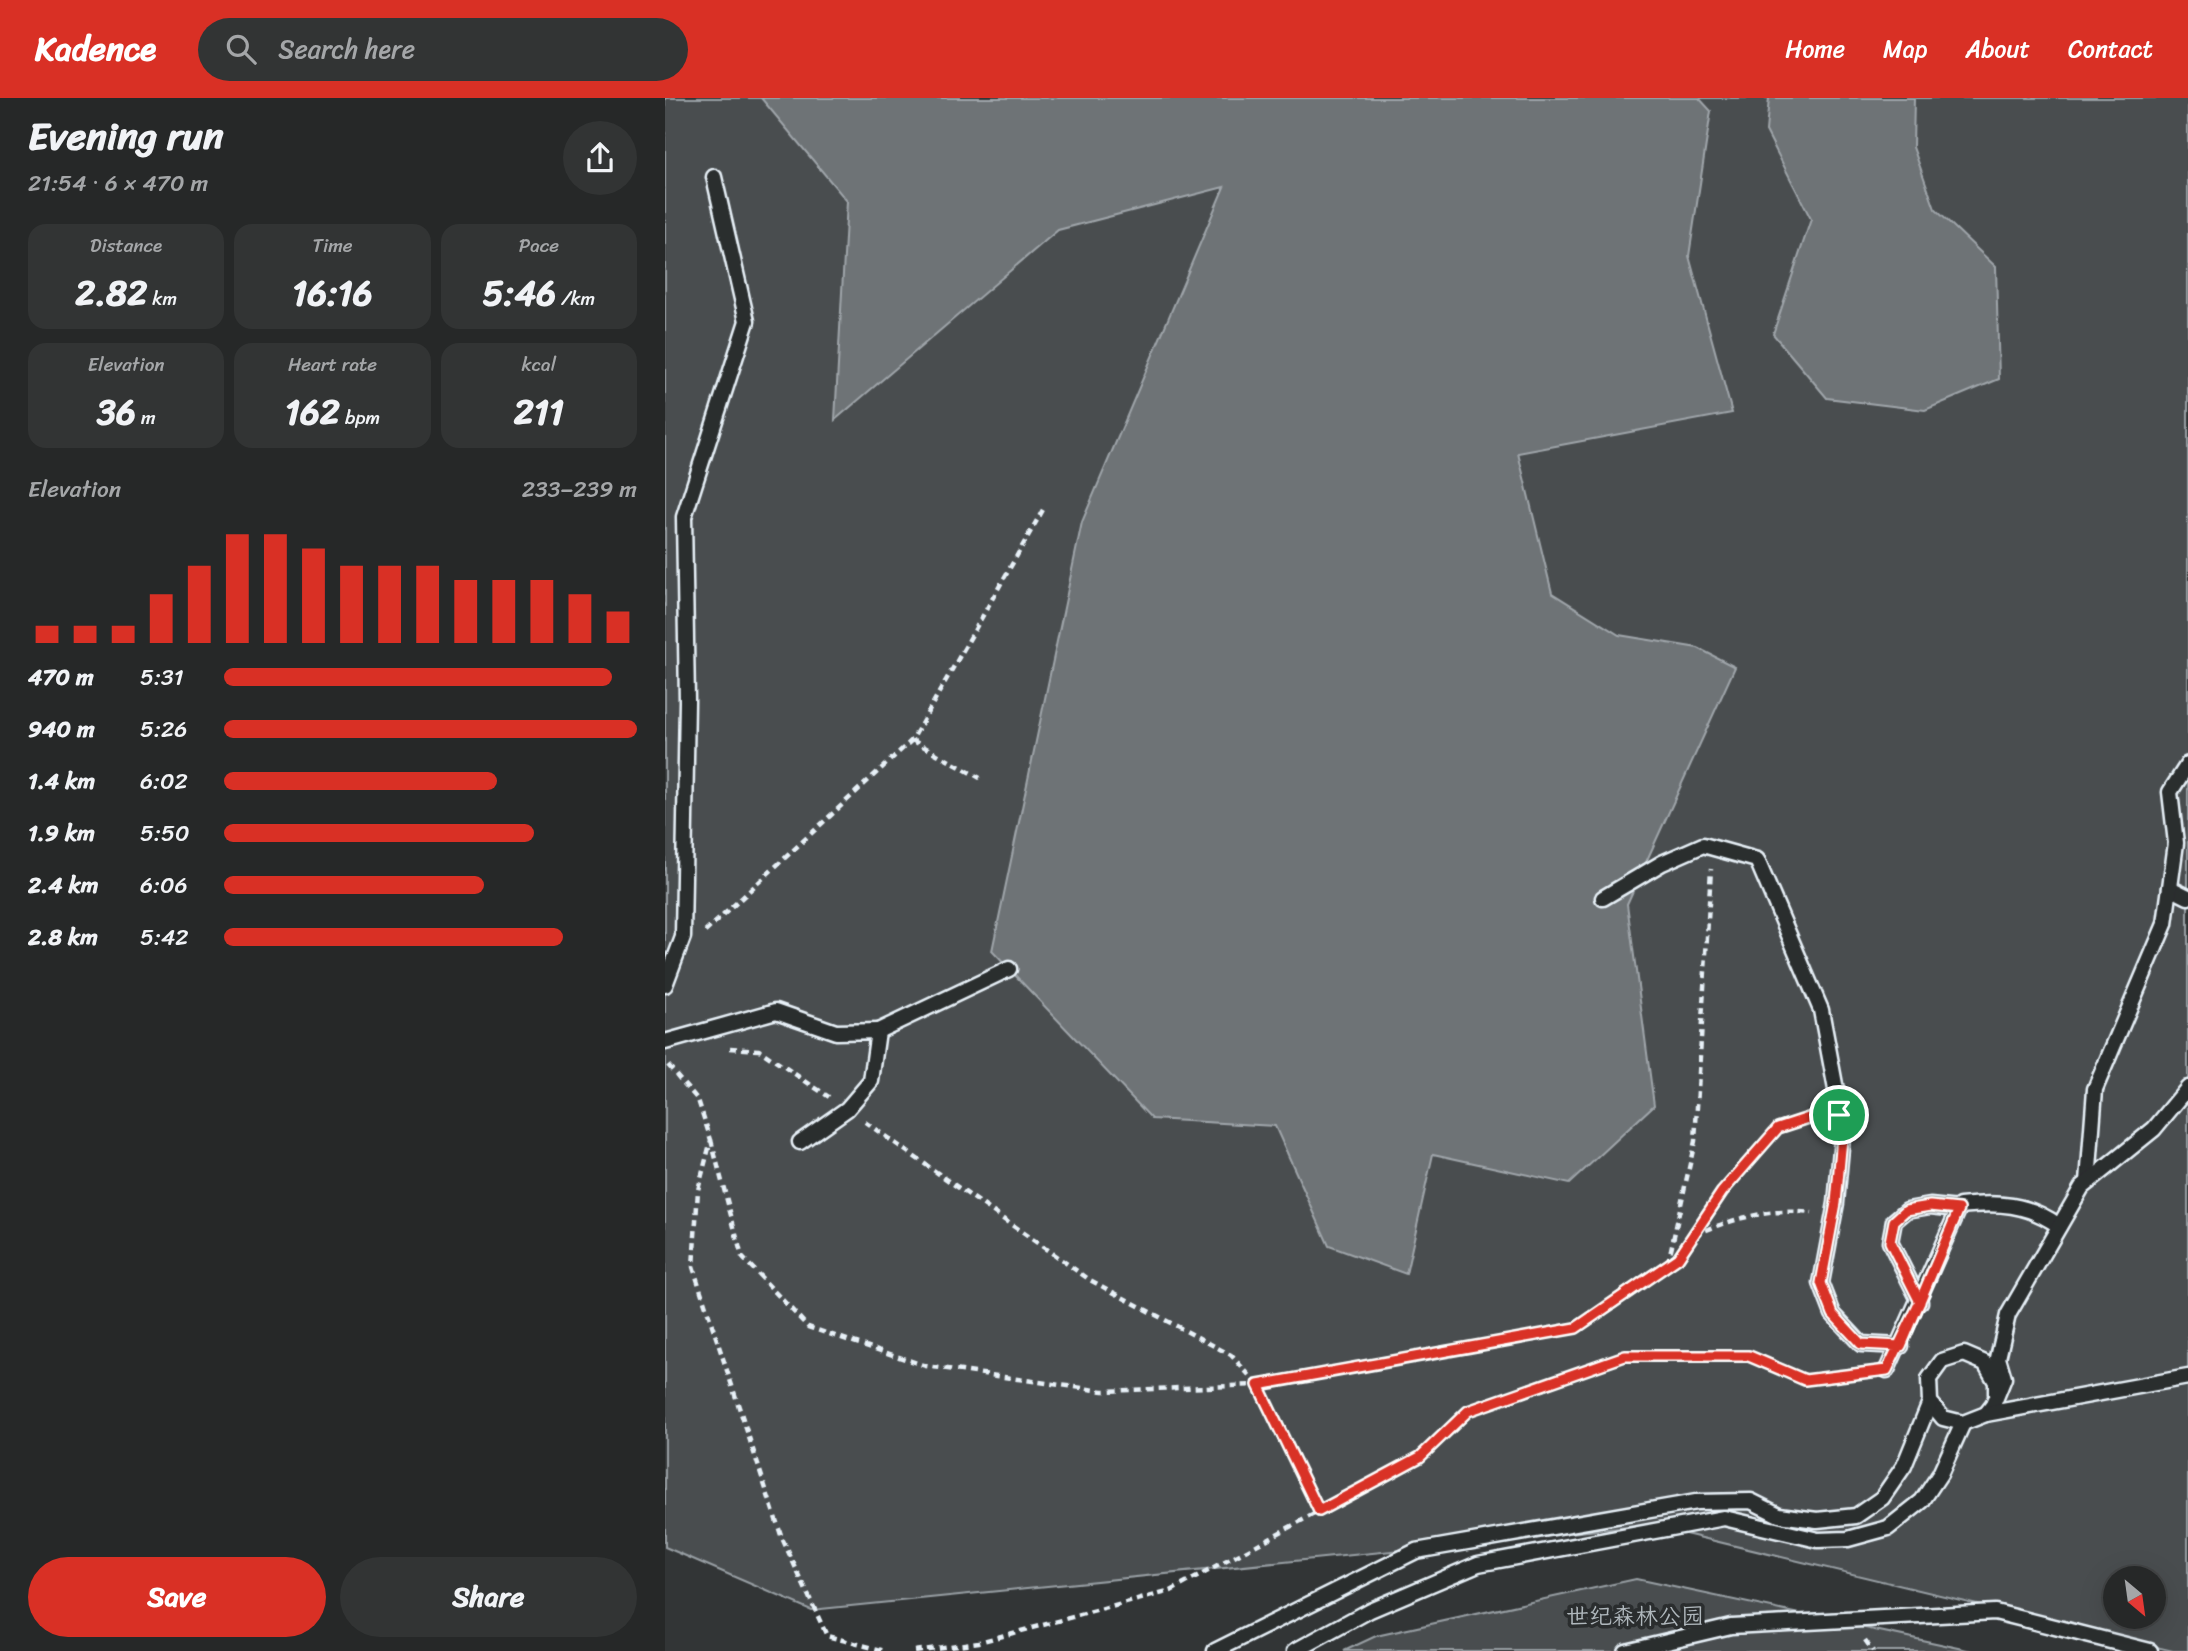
<!DOCTYPE html>
<html lang="en">
<head>
<meta charset="utf-8">
<style>
	:root { --surface:#262828; --page:#323434; --text:#f1f3f6; --muted:#a4a6a8; --line:#424445; --accent:#d93025 }
	body { margin:0; font-family:Sriracha,"LXGW WenKai TC",sans-serif; background:var(--page); color:var(--text); height:100vh; display:flex; flex-direction:column; font-size:26px; white-space:nowrap }
	* { box-sizing:border-box; margin:0 }
	p { font-size:23px; color:var(--muted) }
	.icon { flex:none; width:38px; height:38px; fill:none; stroke:currentColor; stroke-width:2; stroke-linecap:round; stroke-linejoin:round }
	.map { position:relative; flex:1; overflow:hidden }
	.details { display:flex; flex-direction:column; background:var(--surface); width:665px }
	.details>* { flex:none }
	.needle { width:46px; rotate:151deg }
	.controls { position:absolute; left:1438px; top:1468px; display:grid; gap:14px }
	.controls a { display:grid; place-items:center; width:63px; height:63px; border-radius:50%; background:var(--surface); box-shadow:0 7px 28px #0002,0 0 0 2px var(--line); font-size:35px }
	.pin { position:absolute; display:grid; place-items:center; width:60px; height:60px; color:#fff; margin:-30px; border:4px solid #fff; border-radius:50%; box-shadow:0 2px 7px #0007 }
	.round { display:grid; place-items:center; flex:none; width:74px; height:74px; border-radius:37px; background:var(--page) }
	.overview { display:flex; align-items:center; justify-content:space-between; height:119px; padding:0 28px }
	h1 { font-size:38px; font-weight:700; line-height:52px }
	.figures { display:grid; grid-template-columns:repeat(3,1fr); gap:10px; height:119px; padding:7px 28px }
	.figures div { display:grid; align-content:center; border-radius:18px; background:var(--page); text-align:center }
	.figures b { font-size:35px; font-weight:700 }
	.figures small { font-size:19px; font-weight:400 }
	.figures p { font-size:19px }
	.chart { height:196px; padding:14px 28px }
	.chart p { display:flex; justify-content:space-between }
	.chart svg { width:100%; height:126px; margin-top:7px; stroke:var(--accent); stroke-width:6 }
	.cta { display:flex; gap:14px; margin-top:auto; padding:14px 28px }
	.cta a { flex:1; height:80px; border-radius:42px; background:var(--accent); color:#fff; font-size:28px; font-weight:700; line-height:80px; text-align:center }
	.cta a+a { background:var(--page); color:var(--text) }
	ul { padding:0 28px; list-style:none; font-size:23px }
	li { display:grid; grid-template-columns:112px 84px 1fr; align-items:center; height:52px }
	li i { height:18px; border-radius:9px; background:var(--accent) }
	header { display:flex; align-items:center; gap:42px; box-sizing:border-box; height:98px; padding:0 35px; background:var(--accent); color:#fff }
	header strong { font-size:33px }
	nav { display:flex; gap:38px; margin-inline-start:auto; font-size:24px }
	.search { width:490px; height:63px; background:var(--page); display:flex; align-items:center; gap:18px; box-sizing:border-box; padding:0 24px; border-radius:38px; color:var(--muted); font-size:26px }
	main { display:flex; flex:1; min-height:0 }
	.map>svg:first-child { display:block }
	.green { fill:#494d4f; stroke:#989fa4; stroke-width:2; fill-rule:evenodd }
	.water { fill:#6e7376; stroke:#9fa5aa; stroke-width:2 }
	.lines { fill:none; stroke-linecap:round; stroke-linejoin:round }
	.service-casing { stroke:#e8f1f8; stroke-width:19 }
	.path { stroke:#e8f1f8; stroke-width:4.5; stroke-dasharray:7 5; stroke-linecap:butt }
	.service { stroke:#2a2d2e; stroke-width:14 }
	.route-casing { stroke:#fff; stroke-width:14 }
	.route { stroke:#d93025; stroke-width:9 }
	.labels { text-anchor:middle; dominant-baseline:central; stroke-width:7; stroke-linejoin:round; paint-order:stroke }
	.park-label { font-size:23px; fill:#b0b8bd; stroke:#2a2d2e }
</style>
</head>
<body>
<header>
<strong>Kadence</strong>
<div class="search"><svg class="icon" aria-label="search" viewBox="0 0 24 24"><circle cx="10" cy="10" r="6"/><path d="M15 15l6 6"/></svg>Search here</div>
<nav><a>Home</a><a>Map</a><a>About</a><a>Contact</a></nav>
</header>
<main>
<section class="details">
<div class="overview"><div><h1>Evening run</h1><p>21:54 · 6 × 470 m</p></div><a class="round"><svg class="icon" aria-label="share" viewBox="0 0 24 24"><path d="M12 15V3M7 8l5-5 5 5M5 13v7h14v-7"/></svg></a></div>
<div class="figures">
<div><p>Distance</p><b>2.82<small> km</small></b></div>
<div><p>Time</p><b>16:16</b></div>
<div><p>Pace</p><b>5:46<small> /km</small></b></div>
</div>
<div class="figures">
<div><p>Elevation</p><b>36<small> m</small></b></div>
<div><p>Heart rate</p><b>162<small> bpm</small></b></div>
<div><p>kcal</p><b>211</b></div>
</div>
<div class="chart"><p><span>Elevation</span>233–239 m</p>
<svg viewBox="0 0 160 44" preserveAspectRatio="none"><path d="M5 44V38M15 44V38M25 44V38M35 44V27M45 44V17M55 44V6M65 44V6M75 44V11M85 44V17M95 44V17M105 44V17M115 44V22M125 44V22M135 44V22M145 44V27M155 44V33"/></svg>
</div>
<ul>
<li><b>470 m</b>5:31<i style="width:94%"></i></li>
<li><b>940 m</b>5:26<i style="width:100%"></i></li>
<li><b>1.4 km</b>6:02<i style="width:66%"></i></li>
<li><b>1.9 km</b>5:50<i style="width:75%"></i></li>
<li><b>2.4 km</b>6:06<i style="width:63%"></i></li>
<li><b>2.8 km</b>5:42<i style="width:82%"></i></li>
</ul>
<div class="cta"><a>Save</a><a>Share</a></div>
</section>
<div class="map">
<svg width="1523" height="1553" viewBox="0 0 1523 1553">
	<rect width="100%" height="100%" fill="#323536"/>
	<filter id="ink" filterUnits="userSpaceOnUse"><feTurbulence type="fractalNoise" baseFrequency=".0143" numOctaves="2"/><feDisplacementMap in="SourceGraphic" scale="14" xChannelSelector="R" yChannelSelector="G"/><feConvolveMatrix kernelMatrix="1 2 1 2 8 2 1 2 1" color-interpolation-filters="sRGB"/></filter>
	<g filter="url(#ink)">
		<g class="green">
			<path d="M 0,0 L 1523,0 L 1523,1553 L 1508,1553 L 983,1427 L 146,1512 L 0,1449 ZM 1451,1480 L 1489,1480 L 1489,1519 L 1451,1519 Z"/>
			<polygon points="971,1481 1308,1553 679,1553 711,1538"/>
		</g>
		<g class="water">
			<polygon points="96,0 1034,0 1046,13 1024,158 1067,315 853,355 887,495 954,537 1033,550 1070,569 962,806 989,1007 904,1086 768,1056 741,1176 664,1148 610,1028 487,1021 327,853 417,424 559,89 393,132 170,322 182,103"/>
			<polygon points="1104,0 1249,0 1248,49 1270,111 1331,169 1334,281 1260,312 1162,300 1108,236 1146,121 1101,33"/>
		</g>
		<g class="lines">
			<defs>
				<g id="service">
					<polyline points="1505,790 1523,799"/>
					<polyline points="938,800 997,765 1038,747 1092,762 1156,912 1178,1029 1171,1105 1156,1185 1168,1216 1196,1246 1236,1248"/>
					<polyline points="0,887 18,839 22,603 19,419 82,223 49,79"/>
					<polyline points="213,933 344,871"/>
					<polyline points="0,944 111,913 171,934 213,933 206,983 182,1011 135,1044"/>
					<polyline points="1423,1084 1430,991 1500,826 1511,745 1505,694 1523,666"/>
					<polyline points="1255,1204 1225,1144 1229,1123 1242,1112 1265,1108 1294,1111"/>
					<path d="M 1222,1272 L 1295,1108 C 1332,1104 1363,1105 1394,1128"/>
					<polyline points="1331,1296 1331,1284 1320,1265 1299,1256 1277,1263 1264,1281 1265,1304 1278,1320 1298,1325 1321,1316 1328,1307 1339,1280 1333,1260 1343,1217 1417,1089 1489,1031 1523,990"/>
					<polyline points="1321,1316 1523,1279"/>
					<polyline points="550,1553 751,1453 1031,1404 1086,1403 1114,1417 1152,1422 1191,1418 1217,1400 1239,1368 1265,1304"/>
					<polyline points="630,1553 705,1512 813,1466 1059,1420 1153,1442 1183,1441 1223,1430 1257,1403 1275,1376 1298,1325"/>
					<polyline points="960,1553 1066,1528 1330,1514 1485,1553"/>
				</g>
			</defs>
			<use href="#service" class="service-casing"/>
			<g class="path">
				<polyline points="247,642 315,680"/>
				<polyline points="40,834 247,642 379,410"/>
				<polyline points="65,950 94,952 164,999"/>
				<polyline points="3,967 33,1002 46,1042 33,1092 28,1169 117,1440 162,1538 220,1553"/>
				<polyline points="200,1024 425,1182 566,1257 593,1287 654,1413"/>
				<polyline points="46,1042 77,1159 143,1229 261,1268 438,1293 593,1287 911,1230 1013,1160 1057,1094 1113,1030 1153,1017"/>
				<path d="M 1030,1137 C 1068,1120 1106,1110 1147,1115"/>
				<polyline points="1003,1165 1030,1043 1046,771"/>
				<polyline points="1200,1542 1208,1553"/>
				<polyline points="249,1553 314,1544 506,1493 755,1359 803,1313 960,1258 1084,1258 1140,1282 1204,1274"/>
			</g>
			<use href="#service" class="service"/>
		</g>
	</g>
	<g class="lines" filter="url(#ink)">
		<defs>
			<polyline id="route" points="1174,1017 1178,1029 1171,1105 1156,1185 1168,1216 1196,1246 1236,1248 1294,1111 1265,1108 1241,1112 1229,1123 1225,1144 1255,1204 1222,1272 1140,1282 1084,1258 960,1258 803,1313 755,1359 654,1413 593,1287 911,1230 1013,1160 1057,1094 1113,1030 1162,1014 1174,1017"/>
		</defs>
		<use href="#route" class="route-casing"/>
		<use href="#route" class="route"/>
	</g>
	<g class="labels">
		<g class="park-label">
			<text x="970" y="1518">世纪森林公园</text>
		</g>
	</g>
</svg>
<div class="controls">
<a><svg class="needle" viewBox="-14 -14 28 28"><path d="M0-13l5 13h-10z" fill="#e53935"/><path d="M0 13l5-13h-10z" fill="#a4a6a8"/></svg></a>
</div>
<div class="pin" style="left:1174px;top:1017px;background:#1e9e55"><svg class="icon" aria-label="arrive" viewBox="0 0 24 24"><path d="M6 21V4h12l-3 4 3 4H6"/></svg></div>
</div>
</main>
</body>
</html>
